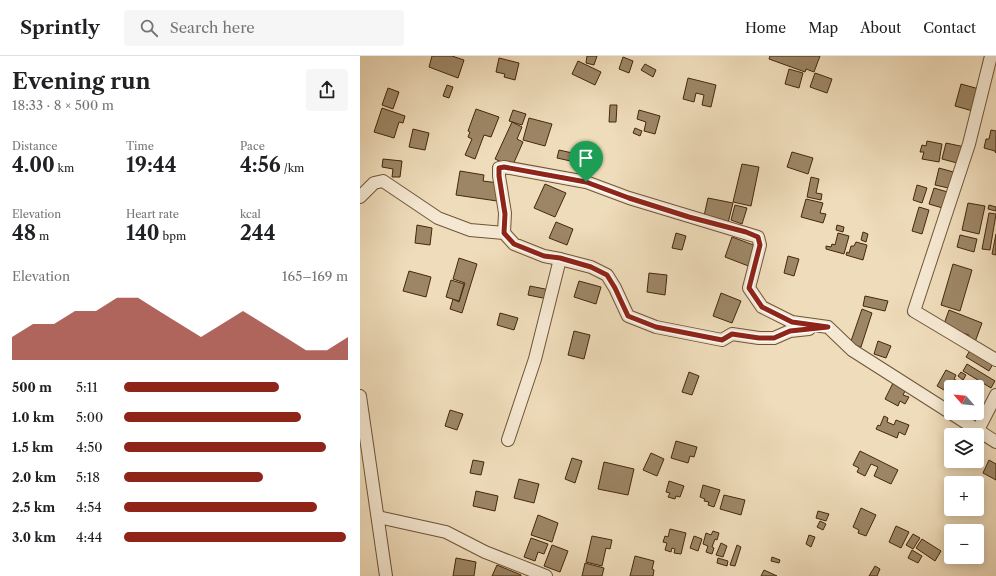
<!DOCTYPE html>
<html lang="en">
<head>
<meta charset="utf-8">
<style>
	:root { --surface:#fff; --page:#f6f6f6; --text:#202124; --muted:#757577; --line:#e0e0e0; --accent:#8f2418 }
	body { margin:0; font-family:"Libre Caslon Text",serif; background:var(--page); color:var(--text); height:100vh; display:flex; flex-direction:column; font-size:15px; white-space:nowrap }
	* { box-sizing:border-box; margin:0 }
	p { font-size:13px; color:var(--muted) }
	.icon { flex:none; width:22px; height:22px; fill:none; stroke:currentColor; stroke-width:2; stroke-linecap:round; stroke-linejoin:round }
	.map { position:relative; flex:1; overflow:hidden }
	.details { display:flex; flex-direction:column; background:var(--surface); width:360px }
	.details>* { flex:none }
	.needle { width:26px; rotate:297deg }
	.tools { position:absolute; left:584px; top:324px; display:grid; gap:8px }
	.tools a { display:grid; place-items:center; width:40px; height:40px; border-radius:4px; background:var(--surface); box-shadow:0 2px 10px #0003; font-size:20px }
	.pin { position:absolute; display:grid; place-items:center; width:34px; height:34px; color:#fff; margin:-41px -17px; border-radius:50% 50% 50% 0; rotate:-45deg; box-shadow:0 0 4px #0007 }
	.pin .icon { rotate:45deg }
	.round { display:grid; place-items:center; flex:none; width:42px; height:42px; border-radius:4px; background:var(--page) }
	.overview { display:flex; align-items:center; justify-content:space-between; height:68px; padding:0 12px }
	h1 { font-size:22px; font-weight:700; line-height:30px }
	.stats { display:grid; grid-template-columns:repeat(3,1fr); gap:6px; height:68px; padding:4px 12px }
	.stats div { display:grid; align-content:center }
	.stats b { font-size:20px; font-weight:700 }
	.stats small { font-size:11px; font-weight:400 }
	.stats p { font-size:11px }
	.chart { height:112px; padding:8px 12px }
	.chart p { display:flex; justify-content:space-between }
	.chart svg { width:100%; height:72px; margin-top:4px; fill:var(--accent); opacity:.7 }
	ul { padding:0 12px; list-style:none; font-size:13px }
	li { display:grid; grid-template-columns:64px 48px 1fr; align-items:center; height:30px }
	li i { height:10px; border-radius:5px; background:var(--accent) }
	header { display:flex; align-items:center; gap:24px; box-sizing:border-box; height:56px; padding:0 20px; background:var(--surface); border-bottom:1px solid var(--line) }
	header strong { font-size:19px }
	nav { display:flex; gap:22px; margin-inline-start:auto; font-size:14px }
	.search { width:280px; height:36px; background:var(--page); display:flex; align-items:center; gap:10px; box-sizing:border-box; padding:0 14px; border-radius:4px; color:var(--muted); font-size:15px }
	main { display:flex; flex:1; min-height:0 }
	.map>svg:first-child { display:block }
	.building { fill:#9d8666; stroke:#44280c }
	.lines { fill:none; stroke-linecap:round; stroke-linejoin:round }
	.minor-casing { stroke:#6f5538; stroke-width:14 }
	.minor { stroke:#f5e8d2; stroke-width:12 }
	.route-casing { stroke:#fff; stroke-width:8 }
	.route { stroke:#8f2418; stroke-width:5 }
</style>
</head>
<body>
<header>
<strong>Sprintly</strong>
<div class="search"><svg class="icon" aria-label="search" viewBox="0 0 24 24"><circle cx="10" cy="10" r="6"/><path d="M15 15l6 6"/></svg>Search here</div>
<nav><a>Home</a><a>Map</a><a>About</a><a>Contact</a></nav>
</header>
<main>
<section class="details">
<div class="overview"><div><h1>Evening run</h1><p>18:33 · 8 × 500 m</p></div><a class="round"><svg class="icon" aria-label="share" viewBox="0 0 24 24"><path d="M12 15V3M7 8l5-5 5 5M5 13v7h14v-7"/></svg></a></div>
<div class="stats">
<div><p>Distance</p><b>4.00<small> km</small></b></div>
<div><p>Time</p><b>19:44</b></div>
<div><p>Pace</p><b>4:56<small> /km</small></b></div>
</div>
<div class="stats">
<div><p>Elevation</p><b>48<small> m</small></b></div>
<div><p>Heart rate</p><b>140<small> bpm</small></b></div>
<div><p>kcal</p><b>244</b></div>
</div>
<div class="chart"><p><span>Elevation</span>165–169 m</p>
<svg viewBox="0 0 160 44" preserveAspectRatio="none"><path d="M0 44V30L10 22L20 22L30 14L40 14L50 6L60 6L70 14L80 22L90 30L100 22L110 14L120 22L130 30L140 38L150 38L160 30V44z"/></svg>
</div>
<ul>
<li><b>500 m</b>5:11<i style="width:69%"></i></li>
<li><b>1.0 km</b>5:00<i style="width:79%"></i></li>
<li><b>1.5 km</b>4:50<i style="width:90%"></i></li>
<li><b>2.0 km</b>5:18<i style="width:62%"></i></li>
<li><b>2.5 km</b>4:54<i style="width:86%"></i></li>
<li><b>3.0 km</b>4:44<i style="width:99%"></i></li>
</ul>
</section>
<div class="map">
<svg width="636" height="520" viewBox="0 0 636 520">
	<rect width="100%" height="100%" fill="#efdcba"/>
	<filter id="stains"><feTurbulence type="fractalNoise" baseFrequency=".005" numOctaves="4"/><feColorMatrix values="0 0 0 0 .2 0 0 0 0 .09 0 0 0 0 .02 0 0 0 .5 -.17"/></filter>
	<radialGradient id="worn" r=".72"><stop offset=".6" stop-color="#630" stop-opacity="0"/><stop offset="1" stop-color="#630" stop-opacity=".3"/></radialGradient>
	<g class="building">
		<polygon points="72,0 92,0 104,4 98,22 69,11"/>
		<polygon points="227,0 237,0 234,9 226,7"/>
		<polygon points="410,0 460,0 454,16 446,13 445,16 409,3"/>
		<polygon points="263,1 273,5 269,17 259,13"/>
		<polygon points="139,2 159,7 155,24 144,21 145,18 136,16"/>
		<polygon points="218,5 241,16 235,29 212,18"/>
		<polygon points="285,8 296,14 293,21 281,14"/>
		<polygon points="429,13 443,17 439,32 425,28"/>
		<polygon points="455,17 472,23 467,37 450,31"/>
		<polygon points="328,22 356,29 351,51 342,49 344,39 336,37 334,46 323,43"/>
		<polygon points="601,28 619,33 613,55 595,50"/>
		<polygon points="87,29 93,31 89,42 83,40"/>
		<polygon points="28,32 39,36 33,53 22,49"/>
		<polygon points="250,49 257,49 256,66 249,66"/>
		<polygon points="22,52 45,60 43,67 39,66 34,82 14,76"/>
		<polygon points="116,53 139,61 131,81 124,79 115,103 105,99 112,83 108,81 110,76 108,75"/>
		<polygon points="153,54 166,58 162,69 149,65"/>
		<polygon points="279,54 300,60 295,78 284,75 286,66 277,63"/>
		<polygon points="169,62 192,68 185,90 163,84"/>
		<polygon points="152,66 162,71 157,83 163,86 152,111 135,103"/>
		<polygon points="275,72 282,75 280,80 273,77"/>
		<polygon points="53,73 69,77 65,94 49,91"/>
		<polygon points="631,74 636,75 636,97 635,96 635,95 624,92 626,83 629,83"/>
		<polygon points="567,85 582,88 579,106 562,103 564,96 560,96 562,89 566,90"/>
		<polygon points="586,87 605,91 601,108 582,103"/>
		<polygon points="199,94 217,98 215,106 197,102"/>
		<polygon points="432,96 453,102 448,118 427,111"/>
		<polygon points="23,103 42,105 40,121 32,121 33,113 22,111"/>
		<polygon points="382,108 399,111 391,150 373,146"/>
		<polygon points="579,112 597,117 593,133 575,129"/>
		<polygon points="100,115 124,119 123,125 139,127 137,145 96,139"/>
		<polygon points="451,121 459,123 456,137 462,138 461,144 447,141"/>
		<polygon points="185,128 206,137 195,161 174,152"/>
		<polygon points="557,129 567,132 562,147 553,144"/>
		<polygon points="574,132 591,137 586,153 569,148"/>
		<polygon points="348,142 373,147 368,167 344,160"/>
		<polygon points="446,143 463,147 460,157 466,158 463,167 441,161"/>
		<polygon points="608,147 625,150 619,178 602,174"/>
		<polygon points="375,149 387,152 382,168 371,164"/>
		<polygon points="629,149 636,151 636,155 628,153"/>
		<polygon points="559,151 569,154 562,178 552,175"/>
		<polygon points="629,157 636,158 630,194 622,193"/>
		<polygon points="196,166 213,173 207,189 189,182"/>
		<polygon points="57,169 72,172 70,189 55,187"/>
		<polygon points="477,169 484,171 483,176 476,174"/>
		<polygon points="503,176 508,178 506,186 501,184"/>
		<polygon points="316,177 326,180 322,194 312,192"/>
		<polygon points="478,177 489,180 484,198 466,193 466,190 471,191 472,188 475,189"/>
		<polygon points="636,178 636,199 632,198"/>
		<polygon points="600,179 617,183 614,196 597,191"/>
		<polygon points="372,181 399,191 391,211 365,201"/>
		<polygon points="496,186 507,189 503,204 486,199 487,196 489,197 491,190 494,190"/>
		<polygon points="428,200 439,203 434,220 424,217"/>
		<polygon points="99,202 117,208 102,257 90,253 93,243 99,246 105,227 93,223"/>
		<polygon points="593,208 612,214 600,255 581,249"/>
		<polygon points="49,215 71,221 66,241 43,235"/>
		<polygon points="289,217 307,219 305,239 287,236"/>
		<polygon points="91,224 104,228 99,245 86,241"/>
		<polygon points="219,225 241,231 236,248 214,241"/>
		<polygon points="170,230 190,234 188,243 168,239"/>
		<polygon points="361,237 381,245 372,267 353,260"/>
		<polygon points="505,240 528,245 525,255 503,250"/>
		<polygon points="502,253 512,257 501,291 490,288"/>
		<polygon points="589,254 622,267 615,286 608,283 609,279 591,273 584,268"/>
		<polygon points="140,257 158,262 154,274 137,269"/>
		<polygon points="214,275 230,279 224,303 208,299"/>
		<polygon points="518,285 531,290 526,302 514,298"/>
		<polygon points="612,291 634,306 629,315 606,301"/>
		<polygon points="607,308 635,325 631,332 603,315"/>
		<polygon points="586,314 596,319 594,323 601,327 598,331 591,331 591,338 577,330"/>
		<polygon points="329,316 339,320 332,339 322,336"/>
		<polygon points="601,316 606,319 603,324 598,320"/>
		<polygon points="533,327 546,333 543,339 549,341 545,348 540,345 538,350 525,343"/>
		<polygon points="90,354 103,358 97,374 85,370"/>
		<polygon points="524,360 528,362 527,366 534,369 536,364 549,369 545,379 539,376 537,382 516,373 518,369 520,370"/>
		<polygon points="316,385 337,391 334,401 330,400 328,407 311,402"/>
		<polygon points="500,395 538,414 531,428 514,420 518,411 511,408 505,420 497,416 499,412 493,409"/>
		<polygon points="291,397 304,403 297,420 283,414"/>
		<polygon points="212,402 222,405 215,427 205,423"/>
		<polygon points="113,404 124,406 121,419 110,417"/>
		<polygon points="629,404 636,408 636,424 623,417"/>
		<polygon points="244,406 274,413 268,439 238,433"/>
		<polygon points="159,423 179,428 174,447 154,442"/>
		<polygon points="309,425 324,430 320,441 316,440 315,443 308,441 310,437 306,436"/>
		<polygon points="343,429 360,434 354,451 348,449 349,446 344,445 345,443 340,441"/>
		<polygon points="116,435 138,440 135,455 113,450"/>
		<polygon points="364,439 385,444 381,459 360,453"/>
		<polygon points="501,452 516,459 506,480 498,477 499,474 493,471"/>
		<polygon points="458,455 469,458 466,465 456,462"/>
		<polygon points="178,459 198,467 192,486 171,479"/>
		<polygon points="460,465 466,468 463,474 457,471"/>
		<polygon points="536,470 549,476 541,492 529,486"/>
		<polygon points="310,473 326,477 321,498 314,497 315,493 312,492 311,496 305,494 307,487 303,486 305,480 308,481"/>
		<polygon points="353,475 359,477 357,484 355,483 352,491 354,492 352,498 346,496 348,490 343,488 346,477 351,479"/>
		<polygon points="553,478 560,482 553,493 546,489"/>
		<polygon points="449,479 455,481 451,491 446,488"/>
		<polygon points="232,480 252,484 250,493 246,492 242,510 226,506"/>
		<polygon points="334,480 342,483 338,495 330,492"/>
		<polygon points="171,482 188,488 184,498 178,496 175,505 164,501"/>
		<polygon points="562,483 581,495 575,505 556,492"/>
		<polygon points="361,487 367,490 363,501 356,499"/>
		<polygon points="192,489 208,495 200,516 184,510"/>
		<polygon points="377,489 381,491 375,510 370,509"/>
		<polygon points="552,494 562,500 558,507 548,502"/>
		<polygon points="275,500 294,505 292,513 294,514 293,520 270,520"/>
		<polygon points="412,501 420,504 419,507 411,505"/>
		<polygon points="96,502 116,506 114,520 93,520"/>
		<polygon points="358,502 368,505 367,510 357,507"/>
		<polygon points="225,507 244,512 242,520 222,520"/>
		<polygon points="137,509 161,519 161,520 132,520"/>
		<polygon points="515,510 520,513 517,520 509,520"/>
		<polygon points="404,514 417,520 401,520"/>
	</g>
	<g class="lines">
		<defs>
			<g id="minor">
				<polyline points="631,0 609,88 554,255 636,304"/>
				<polyline points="0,141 14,127 23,125 78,162 110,174 144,177 145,157 139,120 139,112 144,111 226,126 269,142 398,181 400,189 389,232 402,251 432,266 468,271 492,294 591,357"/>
				<polyline points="144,177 154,188 184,200 200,203 231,211 247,219 255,232 268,260 296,271 362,284 372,278 399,282 414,282 430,275 449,273"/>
				<polyline points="0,340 26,520"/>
				<polyline points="591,357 636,386"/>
				<polyline points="618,374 636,339"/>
				<polyline points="148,384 175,303 200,203"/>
				<polyline points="18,461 86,476 125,496 186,520"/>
			</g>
		</defs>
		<use href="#minor" class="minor-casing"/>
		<use href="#minor" class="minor"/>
	</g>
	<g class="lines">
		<defs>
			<polygon id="route" points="144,111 226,126 269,142 329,161 386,176 398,181 400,189 389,232 402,251 432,266 468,271 430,275 414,282 399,282 372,278 362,284 296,271 268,260 255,232 247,219 231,211 200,202 184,200 154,188 144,177 145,158 139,120 139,112"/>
		</defs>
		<use href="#route" class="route-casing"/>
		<use href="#route" class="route"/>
	</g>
	<rect width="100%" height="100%" filter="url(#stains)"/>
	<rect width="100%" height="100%" fill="url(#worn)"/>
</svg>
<div class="tools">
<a><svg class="needle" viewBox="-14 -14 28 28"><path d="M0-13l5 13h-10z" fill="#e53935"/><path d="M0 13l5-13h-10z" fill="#757577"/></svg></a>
<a><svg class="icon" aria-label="layers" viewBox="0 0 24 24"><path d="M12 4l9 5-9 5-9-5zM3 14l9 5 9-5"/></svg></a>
<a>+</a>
<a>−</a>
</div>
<div class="pin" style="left:226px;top:126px;background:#1e9e55"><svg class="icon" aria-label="arrive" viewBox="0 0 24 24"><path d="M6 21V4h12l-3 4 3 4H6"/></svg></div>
</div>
</main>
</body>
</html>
